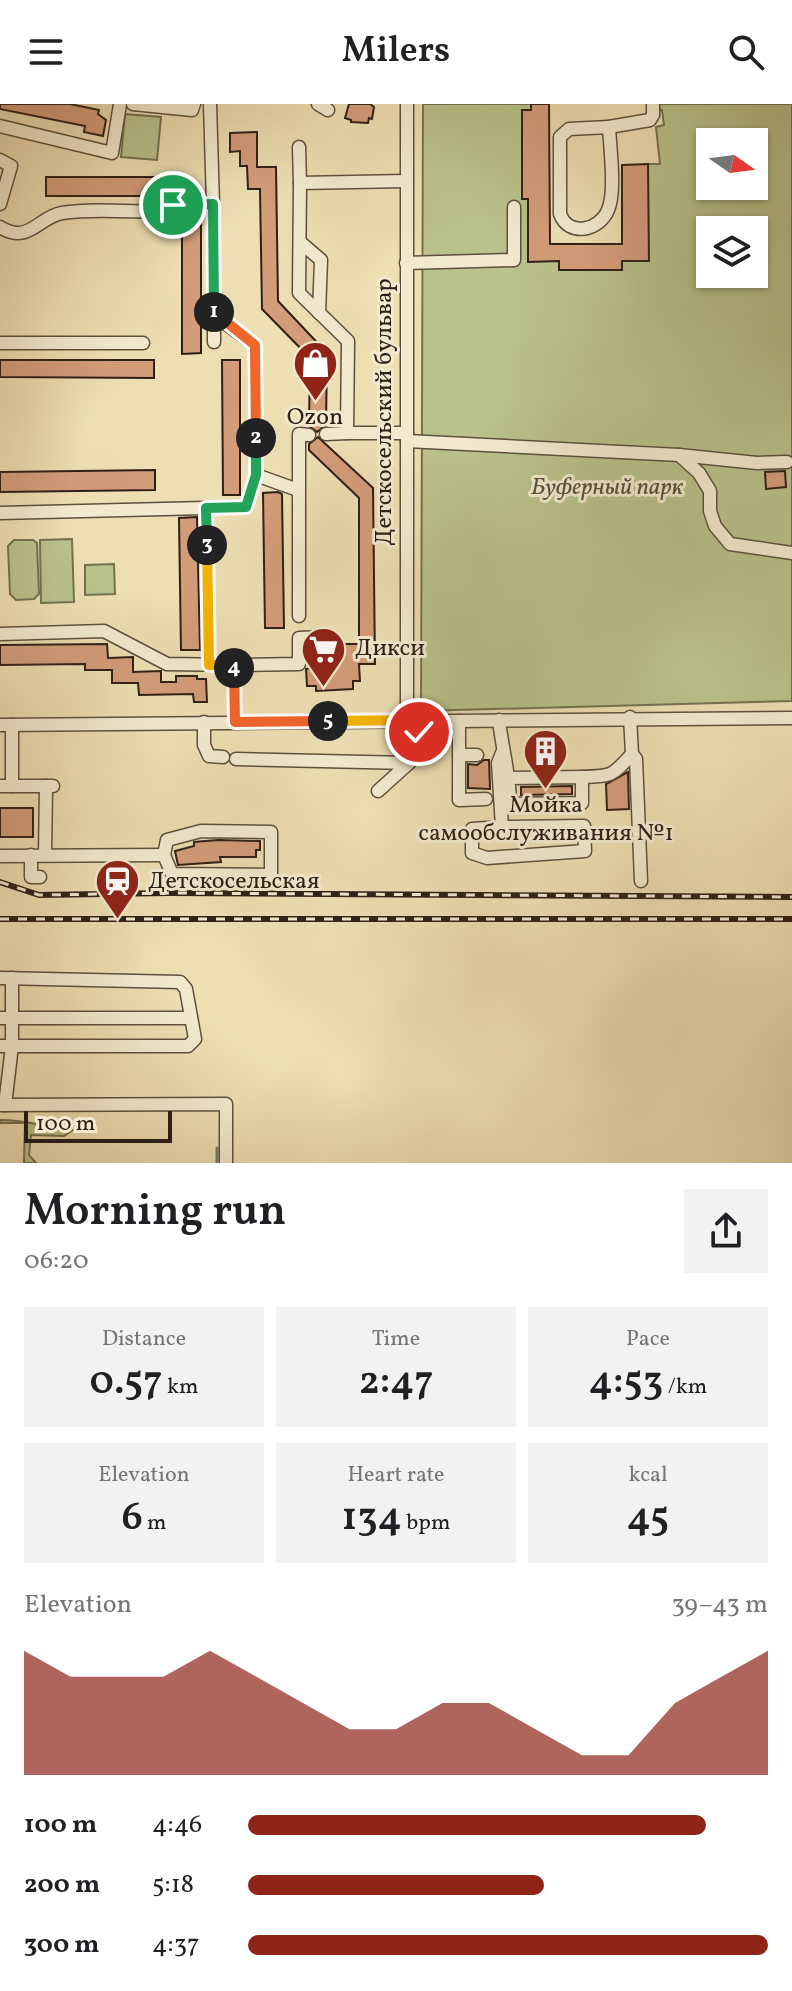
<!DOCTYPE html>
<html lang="en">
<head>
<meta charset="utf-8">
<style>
	:root { --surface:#fff; --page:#f2f2f2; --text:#202124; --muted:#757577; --accent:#8f2418 }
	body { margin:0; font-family:Vollkorn,serif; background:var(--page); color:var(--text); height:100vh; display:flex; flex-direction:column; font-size:30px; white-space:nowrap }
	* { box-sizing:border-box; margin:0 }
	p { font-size:26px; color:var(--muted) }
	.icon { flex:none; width:44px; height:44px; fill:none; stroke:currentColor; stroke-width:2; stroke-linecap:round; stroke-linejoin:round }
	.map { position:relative; height:1059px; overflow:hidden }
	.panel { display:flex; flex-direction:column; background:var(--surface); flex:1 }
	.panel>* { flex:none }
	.needle { width:52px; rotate:104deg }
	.buttons { position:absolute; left:696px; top:24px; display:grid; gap:16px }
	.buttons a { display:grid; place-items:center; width:72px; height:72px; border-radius:0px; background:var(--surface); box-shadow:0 2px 6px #0004; font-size:40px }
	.scale { position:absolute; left:24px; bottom:20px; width:148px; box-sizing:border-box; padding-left:8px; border:4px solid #2f2017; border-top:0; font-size:22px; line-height:28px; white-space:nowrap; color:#2f2017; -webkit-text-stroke:6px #f3eace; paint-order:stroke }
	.pin { position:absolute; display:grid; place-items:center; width:68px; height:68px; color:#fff; margin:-34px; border:4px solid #fff; border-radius:50%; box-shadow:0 2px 8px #0007 }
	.km { position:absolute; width:40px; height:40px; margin:-20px; border-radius:50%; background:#222; color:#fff; font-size:22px; line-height:40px; text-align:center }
	.round { display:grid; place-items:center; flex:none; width:84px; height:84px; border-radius:0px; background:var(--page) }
	.head { display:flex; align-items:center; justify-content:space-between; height:136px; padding:0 24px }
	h1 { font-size:44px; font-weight:600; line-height:60px }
	.metrics { display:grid; grid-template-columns:repeat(3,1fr); gap:12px; height:136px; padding:8px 24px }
	.metrics div { display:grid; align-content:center; border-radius:0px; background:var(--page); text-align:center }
	.metrics b { font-size:40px; font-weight:600 }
	.metrics small { font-size:22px; font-weight:400 }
	.metrics p { font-size:22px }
	.chart { height:224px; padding:16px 24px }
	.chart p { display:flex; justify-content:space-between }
	.chart svg { width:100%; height:144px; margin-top:8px; fill:var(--accent); opacity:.7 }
	ul { padding:0 24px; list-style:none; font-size:26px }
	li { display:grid; grid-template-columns:128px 96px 1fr; align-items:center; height:60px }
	li i { height:20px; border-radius:10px; background:var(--accent) }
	header { display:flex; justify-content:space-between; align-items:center; height:104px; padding:0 24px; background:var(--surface); font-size:36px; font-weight:600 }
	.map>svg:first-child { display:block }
	.green { fill:#b9c18c; stroke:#747052; stroke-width:2; fill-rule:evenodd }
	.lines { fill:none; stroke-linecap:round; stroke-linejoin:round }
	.stream { stroke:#6f7e70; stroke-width:3 }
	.building { fill:#d39c7a; stroke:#2f2017; stroke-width:2 }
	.minor-casing { stroke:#5e503e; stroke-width:15 }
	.minor { stroke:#f3eace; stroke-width:12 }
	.rail-casing { stroke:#2f2017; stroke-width:6 }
	.rail { stroke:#f3eace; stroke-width:3; stroke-dasharray:9; stroke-linecap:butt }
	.split-1-casing { stroke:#fff; stroke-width:16 }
	.split-2-casing { stroke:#fff; stroke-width:16 }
	.split-3-casing { stroke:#fff; stroke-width:16 }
	.split-4-casing { stroke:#fff; stroke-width:16 }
	.split-5-casing { stroke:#fff; stroke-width:16 }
	.split-6-casing { stroke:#fff; stroke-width:16 }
	.split-1 { stroke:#22a559; stroke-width:10 }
	.split-2 { stroke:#f0652b; stroke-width:10 }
	.split-3 { stroke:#22a559; stroke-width:10 }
	.split-4 { stroke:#f5b400; stroke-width:10 }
	.split-5 { stroke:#f0652b; stroke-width:10 }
	.split-6 { stroke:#f5b400; stroke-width:10 }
	.labels { text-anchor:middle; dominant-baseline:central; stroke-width:6; stroke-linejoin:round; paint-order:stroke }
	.street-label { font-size:24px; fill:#2f2017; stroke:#f3eace }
	.poi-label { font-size:24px; fill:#2f2017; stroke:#f3eace }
	.park-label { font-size:24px; font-style:italic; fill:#58503a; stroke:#f3eace }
</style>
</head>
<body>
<header><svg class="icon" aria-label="menu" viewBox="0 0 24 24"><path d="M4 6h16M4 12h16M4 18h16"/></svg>Milers<svg class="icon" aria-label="search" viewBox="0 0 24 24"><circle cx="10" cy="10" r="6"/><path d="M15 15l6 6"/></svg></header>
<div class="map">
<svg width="792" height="1059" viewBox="0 0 792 1059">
	<rect width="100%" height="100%" fill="#eddeb3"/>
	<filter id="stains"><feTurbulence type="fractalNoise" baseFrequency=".0025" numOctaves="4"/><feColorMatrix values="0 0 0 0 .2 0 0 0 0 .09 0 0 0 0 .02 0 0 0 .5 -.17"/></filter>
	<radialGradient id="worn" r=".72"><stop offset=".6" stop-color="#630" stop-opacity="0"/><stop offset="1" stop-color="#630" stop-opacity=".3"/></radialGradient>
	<g class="green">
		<path d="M 423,0 L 531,0 L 531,6 L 522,6 L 522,95 L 531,95 L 528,104 L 528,157 L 549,157 L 559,154 L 559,166 L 621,166 L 622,157 L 648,157 L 648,60 L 660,60 L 656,23 L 664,21 L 662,6 L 648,5 L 648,0 L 792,0 L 792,597 L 421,607 ZM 710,38 L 754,38 L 754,82 L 710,82 ZM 710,126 L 754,126 L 754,170 L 710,170 Z"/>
		<polygon points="125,10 161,13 157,56 121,53"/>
		<polygon points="72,435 74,498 41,499 40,436"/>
		<polygon points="14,436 33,436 37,439 39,490 34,495 16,496 10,490 8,442"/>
		<polygon points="114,460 115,490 85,491 85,461"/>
		<path d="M 0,1016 C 26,1016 47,1023 73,1026 L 64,1032 L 31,1031 L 29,1051 L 36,1059 L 24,1059 L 25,1019 L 0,1019 Z"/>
	</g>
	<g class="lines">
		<polyline class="stream" points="217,1044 217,1059"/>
	</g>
	<g class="building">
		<polygon points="0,0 70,0 99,6 98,10 106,16 103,32 84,28 85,22 0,5"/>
		<polygon points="349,0 370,0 374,3 372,15 369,14 368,19 351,18 351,16 345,14"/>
		<polygon points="531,0 549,0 550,140 622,140 622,61 648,60 649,157 622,157 622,166 559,166 559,157 528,158 528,95 522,95 522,6 531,6"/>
		<polygon points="257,28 257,63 276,63 278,197 327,249 326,321 317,328 309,322 310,254 262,205 260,85 248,85 247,62 240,62 240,47 230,48 230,29"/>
		<rect x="46" y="73" width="138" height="19"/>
		<polygon points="201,113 201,249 182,250 182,114"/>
		<polygon points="0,256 154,256 154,274 0,273"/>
		<polygon points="222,256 240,256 240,391 223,391"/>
		<polygon points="318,333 373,384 375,560 359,560 360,577 353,577 353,585 316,587 316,582 307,582 306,565 311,564 310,543 317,542 318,552 326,557 340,553 340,540 359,540 359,394 309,346 309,340"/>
		<polygon points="155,366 155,386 0,388 0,368"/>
		<polygon points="785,367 786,383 766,385 765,368"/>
		<polygon points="278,388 282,390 284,524 265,524 263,389"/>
		<polygon points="197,413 200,546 181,546 179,414"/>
		<polygon points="107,540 108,554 133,553 133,568 161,567 161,578 176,578 176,572 197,572 197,575 206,575 207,598 194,598 193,590 139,591 138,579 112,579 112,566 85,566 85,560 0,561 0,541"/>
		<polygon points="484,656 489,656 490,685 468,684 468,660 477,661"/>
		<polygon points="628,668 629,705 607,706 606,680"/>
		<polygon points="572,682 572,690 521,691 521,683"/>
		<rect x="0" y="704" width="33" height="29"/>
		<polygon points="218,736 260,737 260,746 256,746 256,753 220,753 221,758 178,761 175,747 194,742 194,738"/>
	</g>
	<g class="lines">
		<defs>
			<g id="minor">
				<polyline points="133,0 192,6 194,0"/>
				<polyline points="318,0 328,6"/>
				<polyline points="0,22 112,49 120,0"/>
				<path d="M 609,23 C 610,44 616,88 608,106 C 600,126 569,134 560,110 L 560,33 L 569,25 Z"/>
				<polyline points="609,23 650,16 653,11 653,0"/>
				<polyline points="299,43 300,79"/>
				<polyline points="0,56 11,62 0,100"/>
				<polyline points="406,77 300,79 299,189 348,237 347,329 407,329"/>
				<path d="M 0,123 C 29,141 38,113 62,109 C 94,104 131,108 163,108 L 173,101 L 213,100 L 210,0"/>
				<polyline points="300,138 321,156 319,209"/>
				<polyline points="406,159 514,156 514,103"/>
				<polyline points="214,211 214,238"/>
				<polyline points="0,239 143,239"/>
				<polyline points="326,330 347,329"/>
				<polyline points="407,337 679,351 757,359 787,358"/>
				<polyline points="679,351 699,369 710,387 710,407 715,422 730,440 792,449"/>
				<polyline points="256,371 298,386"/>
				<polyline points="206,404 209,561"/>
				<polyline points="0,409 246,403 256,371 255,241 214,211 213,100"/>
				<polyline points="299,512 299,330 309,331"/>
				<polyline points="0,530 104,527 167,560 234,561 235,618"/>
				<polyline points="234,561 299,560 299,534 325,533 326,548"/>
				<polyline points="630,613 632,650 636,655 641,777"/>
				<polyline points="407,616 407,0"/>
				<path d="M 499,616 C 502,645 510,670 510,700 L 582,699 L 582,673 L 510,674"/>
				<polyline points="459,617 459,696 486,695"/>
				<polyline points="204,618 204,641 209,652 223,653"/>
				<polyline points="0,621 792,614"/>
				<polyline points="12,621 12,682"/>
				<polyline points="459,651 477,651"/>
				<polyline points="236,655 409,659 417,645 419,616"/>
				<path d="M 582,673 C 613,672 612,672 632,650"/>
				<polyline points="0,682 53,682"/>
				<polyline points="378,687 409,659"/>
				<polyline points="502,723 472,725 472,749 487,754 585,747 584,722 502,723 498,659 502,649"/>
				<polygon points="201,727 271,728 271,771 172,770 164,751 167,736"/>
				<polyline points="31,751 31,773 40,773"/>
				<polyline points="45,751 46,682"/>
				<polyline points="0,752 164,751"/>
				<polyline points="0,874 180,878 186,885 195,935 188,942 0,942"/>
				<polyline points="0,914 191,914"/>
				<polyline points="0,1001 226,1000 226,1059"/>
				<polyline points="5,1001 12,942 12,874"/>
			</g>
		</defs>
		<use href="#minor" class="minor-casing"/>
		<use href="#minor" class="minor"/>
		<defs>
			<g id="rail">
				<polyline points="0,778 39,791 169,789 792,793"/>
				<polyline points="0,815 792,815"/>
			</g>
		</defs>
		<use href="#rail" class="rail-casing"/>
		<use href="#rail" class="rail"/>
	</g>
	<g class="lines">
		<defs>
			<polyline id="split-1" points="173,101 213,100 214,208"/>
			<polyline id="split-2" points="214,208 255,241 256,334"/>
			<polyline id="split-3" points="207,441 206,404 246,403 256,371 256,334"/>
			<polyline id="split-4" points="207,441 209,561 234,561 234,564"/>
			<polyline id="split-5" points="234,564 235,618 328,617"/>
			<polyline id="split-6" points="328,617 419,616 419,628"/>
		</defs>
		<use href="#split-1" class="split-1-casing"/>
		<use href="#split-2" class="split-2-casing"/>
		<use href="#split-3" class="split-3-casing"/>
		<use href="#split-4" class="split-4-casing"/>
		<use href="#split-5" class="split-5-casing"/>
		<use href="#split-6" class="split-6-casing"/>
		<use href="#split-1" class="split-1"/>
		<use href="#split-2" class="split-2"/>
		<use href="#split-3" class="split-3"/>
		<use href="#split-4" class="split-4"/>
		<use href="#split-5" class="split-5"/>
		<use href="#split-6" class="split-6"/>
	</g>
	<defs>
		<symbol id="shop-pin" viewBox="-11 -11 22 30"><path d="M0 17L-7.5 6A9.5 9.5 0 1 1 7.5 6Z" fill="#8f2418" stroke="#f3eace"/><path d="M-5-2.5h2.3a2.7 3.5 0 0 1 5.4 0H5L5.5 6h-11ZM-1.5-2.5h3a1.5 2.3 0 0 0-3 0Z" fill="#fff"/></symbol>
		<symbol id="supermarket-pin" viewBox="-11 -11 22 30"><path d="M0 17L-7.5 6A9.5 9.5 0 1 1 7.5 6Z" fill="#8f2418" stroke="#f3eace"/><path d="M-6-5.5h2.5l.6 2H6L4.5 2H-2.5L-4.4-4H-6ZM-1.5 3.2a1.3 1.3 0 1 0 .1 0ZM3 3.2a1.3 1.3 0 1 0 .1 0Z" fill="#fff"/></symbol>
		<symbol id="building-pin" viewBox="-11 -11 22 30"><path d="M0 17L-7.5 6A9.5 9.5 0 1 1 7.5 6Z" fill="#8f2418" stroke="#f3eace"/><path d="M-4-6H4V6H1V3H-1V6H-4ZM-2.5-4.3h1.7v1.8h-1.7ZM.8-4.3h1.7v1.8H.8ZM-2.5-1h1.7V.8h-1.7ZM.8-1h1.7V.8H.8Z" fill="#fff"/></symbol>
		<symbol id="station-pin" viewBox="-11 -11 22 30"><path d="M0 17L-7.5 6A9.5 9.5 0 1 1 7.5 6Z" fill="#8f2418" stroke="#f3eace"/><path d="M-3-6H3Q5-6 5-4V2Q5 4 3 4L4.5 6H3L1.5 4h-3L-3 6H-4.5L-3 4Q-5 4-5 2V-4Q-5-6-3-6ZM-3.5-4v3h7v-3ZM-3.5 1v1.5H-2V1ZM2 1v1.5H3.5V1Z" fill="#fff"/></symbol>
	</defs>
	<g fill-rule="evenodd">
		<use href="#shop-pin" x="290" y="234" width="51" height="69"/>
		<use href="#supermarket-pin" x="298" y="520" width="51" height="69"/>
		<use href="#building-pin" x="520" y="622" width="51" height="69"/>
		<use href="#station-pin" x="92" y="752" width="51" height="69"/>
	</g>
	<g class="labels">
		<g class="street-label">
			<text transform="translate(385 308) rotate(-90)">Детскосельский бульвар</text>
		</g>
		<g class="poi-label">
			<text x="315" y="314">Ozon</text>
			<text x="355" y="545" text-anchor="start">Дикси</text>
			<text x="546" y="702">Мойка<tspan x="546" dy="28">самообслуживания №1</tspan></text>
			<text x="148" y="778" text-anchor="start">Детскосельская</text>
		</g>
		<g class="park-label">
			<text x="607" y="384">Буферный парк</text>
		</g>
	</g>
	<rect width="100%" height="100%" filter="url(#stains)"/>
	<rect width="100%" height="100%" fill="url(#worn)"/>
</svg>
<div class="buttons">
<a><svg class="needle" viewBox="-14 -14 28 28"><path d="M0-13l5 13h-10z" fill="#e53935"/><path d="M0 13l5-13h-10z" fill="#757577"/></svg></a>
<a><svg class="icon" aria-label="layers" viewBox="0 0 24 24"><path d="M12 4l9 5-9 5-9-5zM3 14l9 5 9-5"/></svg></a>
</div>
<div class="scale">100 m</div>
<div class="pin" style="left:173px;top:101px;background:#1e9e55"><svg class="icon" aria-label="arrive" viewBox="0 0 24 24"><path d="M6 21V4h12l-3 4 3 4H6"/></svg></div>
<div class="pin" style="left:419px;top:628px;background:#d93025"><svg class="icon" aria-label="check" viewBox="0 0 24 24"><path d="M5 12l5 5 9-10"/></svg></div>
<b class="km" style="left:214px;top:208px">1</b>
<b class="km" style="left:256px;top:334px">2</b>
<b class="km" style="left:207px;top:441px">3</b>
<b class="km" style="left:234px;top:564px">4</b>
<b class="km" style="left:328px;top:617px">5</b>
</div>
<section class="panel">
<div class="head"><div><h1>Morning run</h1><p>06:20</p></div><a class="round"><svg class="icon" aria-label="share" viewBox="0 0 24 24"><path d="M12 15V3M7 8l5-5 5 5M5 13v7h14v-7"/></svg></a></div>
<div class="metrics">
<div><p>Distance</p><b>0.57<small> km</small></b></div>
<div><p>Time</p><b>2:47</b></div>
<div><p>Pace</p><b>4:53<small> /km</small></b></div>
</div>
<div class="metrics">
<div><p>Elevation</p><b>6<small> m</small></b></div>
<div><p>Heart rate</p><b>134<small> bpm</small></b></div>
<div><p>kcal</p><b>45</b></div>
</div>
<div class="chart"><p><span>Elevation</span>39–43 m</p>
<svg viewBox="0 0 160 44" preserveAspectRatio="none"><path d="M0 44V6L10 14L20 14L30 14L40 6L50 14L60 22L70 30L80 30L90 22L100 22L110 30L120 38L130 38L140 22L150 14L160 6V44z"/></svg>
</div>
<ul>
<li><b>100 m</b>4:46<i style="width:88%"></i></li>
<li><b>200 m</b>5:18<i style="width:57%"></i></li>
<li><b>300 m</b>4:37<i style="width:100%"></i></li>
</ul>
</section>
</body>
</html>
